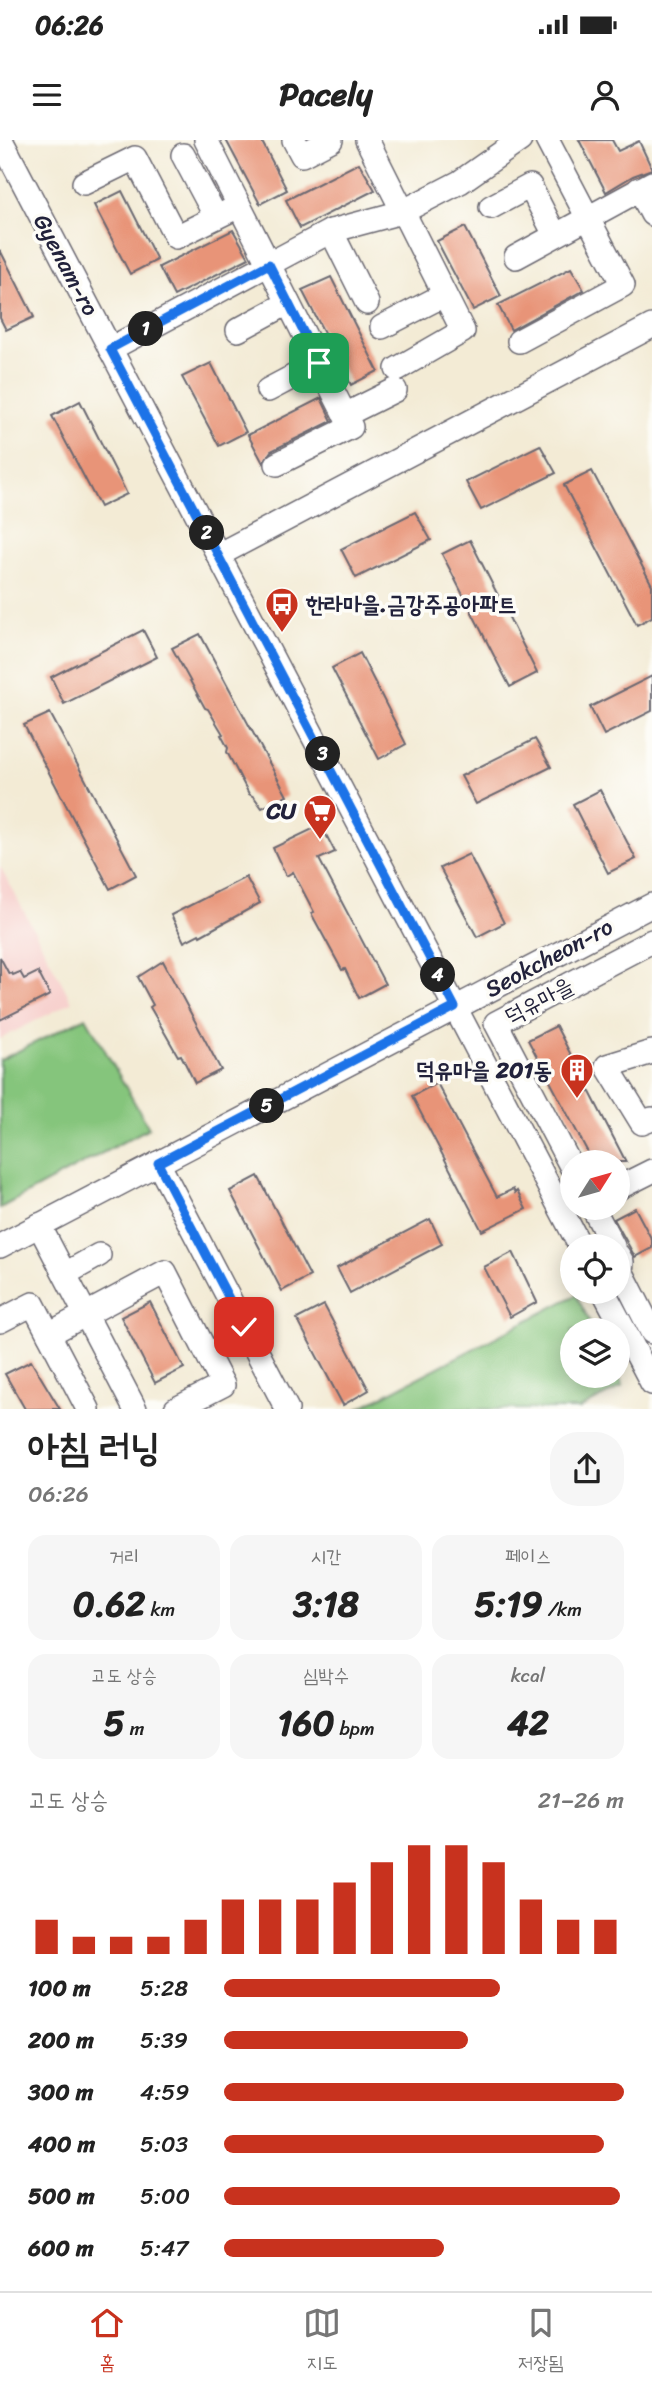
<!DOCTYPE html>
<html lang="ko">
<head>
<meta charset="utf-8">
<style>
	:root { --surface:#fff; --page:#f6f6f6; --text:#222; --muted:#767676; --line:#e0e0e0; --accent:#c8321e }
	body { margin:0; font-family:Sriracha,"Poor Story",sans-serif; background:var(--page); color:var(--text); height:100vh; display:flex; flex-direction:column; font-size:26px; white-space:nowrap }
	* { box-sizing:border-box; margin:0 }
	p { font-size:23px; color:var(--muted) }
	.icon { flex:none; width:38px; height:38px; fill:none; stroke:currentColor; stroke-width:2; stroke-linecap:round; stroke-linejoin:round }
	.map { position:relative; height:1269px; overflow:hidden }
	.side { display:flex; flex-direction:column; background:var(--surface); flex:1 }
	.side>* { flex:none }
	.needle { width:46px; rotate:53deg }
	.fabs { position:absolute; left:560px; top:1010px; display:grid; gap:14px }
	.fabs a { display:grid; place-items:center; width:70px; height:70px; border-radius:50%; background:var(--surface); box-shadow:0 4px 18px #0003; font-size:35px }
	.pin { position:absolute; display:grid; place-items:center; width:60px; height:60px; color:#fff; margin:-30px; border-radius:14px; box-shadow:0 4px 10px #0006 }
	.km { position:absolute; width:35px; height:35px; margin:-18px; border-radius:50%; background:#222; color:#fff; font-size:19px; line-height:35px; text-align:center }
	.round { display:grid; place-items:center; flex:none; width:74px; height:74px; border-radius:28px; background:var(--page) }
	.headline { display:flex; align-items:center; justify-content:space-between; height:119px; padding:0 28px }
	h1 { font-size:38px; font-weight:700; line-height:52px }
	.stats { display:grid; grid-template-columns:repeat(3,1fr); gap:10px; height:119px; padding:7px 28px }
	.stats div { display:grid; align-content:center; border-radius:18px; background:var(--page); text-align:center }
	.stats b { font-size:35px; font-weight:700 }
	.stats small { font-size:19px; font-weight:400 }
	.stats p { font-size:19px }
	.chart { height:196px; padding:14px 28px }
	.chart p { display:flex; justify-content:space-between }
	.chart svg { width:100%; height:126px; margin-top:7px; stroke:var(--accent); stroke-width:6 }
	ul { padding:0 28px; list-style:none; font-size:23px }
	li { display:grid; grid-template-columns:112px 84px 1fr; align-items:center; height:52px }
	li i { height:18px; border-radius:9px; background:var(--accent) }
	.status { display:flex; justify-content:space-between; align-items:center; height:49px; padding:0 35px; background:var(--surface); direction:ltr }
	.status svg { height:19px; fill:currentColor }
	header { display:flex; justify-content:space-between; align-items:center; height:91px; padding:0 28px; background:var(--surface); font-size:32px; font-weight:700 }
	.tab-bar { display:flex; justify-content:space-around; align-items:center; height:98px; border-top:2px solid var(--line); background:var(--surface); font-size:19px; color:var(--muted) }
	.tab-bar a { display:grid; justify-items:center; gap:4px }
	.tab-bar .on { color:var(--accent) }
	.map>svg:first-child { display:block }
	.built { fill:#f7d0cd }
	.green { fill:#85c57c; stroke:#54745c; stroke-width:2 }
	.building { fill:#e89478 }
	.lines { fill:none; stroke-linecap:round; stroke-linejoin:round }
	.minor-casing { stroke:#6b6871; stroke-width:26 }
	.minor { stroke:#fff; stroke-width:23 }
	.route-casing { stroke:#fff; stroke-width:14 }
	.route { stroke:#1a73e8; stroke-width:9 }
	.labels { text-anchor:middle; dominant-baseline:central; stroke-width:7; stroke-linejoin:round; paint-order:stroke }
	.street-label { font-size:23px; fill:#22223b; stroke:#fdfcf7 }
	.poi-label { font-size:23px; font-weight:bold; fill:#22223b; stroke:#fdfcf7; text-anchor:end }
</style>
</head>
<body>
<div class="status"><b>06:26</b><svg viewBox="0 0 49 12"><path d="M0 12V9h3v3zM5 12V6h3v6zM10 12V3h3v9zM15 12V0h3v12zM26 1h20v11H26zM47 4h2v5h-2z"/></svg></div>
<header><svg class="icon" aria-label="menu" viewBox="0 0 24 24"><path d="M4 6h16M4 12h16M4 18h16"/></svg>Pacely<svg class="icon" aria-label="person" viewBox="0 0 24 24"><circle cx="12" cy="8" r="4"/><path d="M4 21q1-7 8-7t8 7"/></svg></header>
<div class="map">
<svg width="652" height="1269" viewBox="0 0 652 1269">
	<rect width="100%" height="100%" fill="#fdfcf7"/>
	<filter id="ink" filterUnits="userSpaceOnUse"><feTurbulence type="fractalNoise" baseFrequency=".0143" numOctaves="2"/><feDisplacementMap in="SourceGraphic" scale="14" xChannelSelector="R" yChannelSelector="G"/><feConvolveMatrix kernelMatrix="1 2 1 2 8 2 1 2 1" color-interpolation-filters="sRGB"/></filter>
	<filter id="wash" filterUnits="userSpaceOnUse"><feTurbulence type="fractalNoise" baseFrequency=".00686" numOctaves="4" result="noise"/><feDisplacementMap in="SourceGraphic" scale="28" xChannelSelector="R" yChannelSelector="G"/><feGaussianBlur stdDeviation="1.57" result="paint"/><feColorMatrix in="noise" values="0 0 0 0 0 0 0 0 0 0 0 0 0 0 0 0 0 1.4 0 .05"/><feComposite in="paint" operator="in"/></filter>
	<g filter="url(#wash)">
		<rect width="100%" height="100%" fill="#f3ebd5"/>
		<polygon class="built" points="0,726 72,862 0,899"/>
		<g class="green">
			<polygon points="86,877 149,988 0,1068 0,920"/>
			<polygon points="576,1155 594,1190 572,1190 572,1236 618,1235 623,1246 580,1269 358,1269"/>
		</g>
		<g id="blocks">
			<g class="building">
				<polygon points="226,0 261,0 287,50 260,64"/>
				<polygon points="579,0 612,0 618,11 639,1 652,29 633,36 606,52"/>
				<polygon points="359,23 375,50 300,88 286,60"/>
				<polygon points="122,51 157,120 130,134 94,65"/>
				<polygon points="465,87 501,156 473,170 437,101"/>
				<polygon points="233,90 249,118 174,156 159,127"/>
				<polygon points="0,110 34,177 6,190 0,178"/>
				<polygon points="571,128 584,150 511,190 498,165"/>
				<polygon points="331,137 378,231 351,245 302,150"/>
				<polygon points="211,223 246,292 219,306 182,237"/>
				<polygon points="321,258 332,281 271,311 263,323 248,295"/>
				<polygon points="80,261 127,354 100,367 52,276"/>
				<polygon points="540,305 556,333 481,370 466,342"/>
				<polygon points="592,331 652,445 652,477 637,485 564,345"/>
				<polygon points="415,372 431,400 356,438 341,409"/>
				<polygon points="470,400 537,533 510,547 442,414"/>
				<polygon points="143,490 157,517 64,564 51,537"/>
				<polygon points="200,494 287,656 262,668 254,657 249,654 227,612 228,608 221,595 223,594 208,569 205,568 172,508"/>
				<polygon points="360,513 406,604 379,619 332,528"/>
				<polygon points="652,536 652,571 604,595 590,567"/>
				<polygon points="50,573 136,735 110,749 24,585"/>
				<polygon points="535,599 551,627 476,664 461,636"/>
				<polygon points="600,650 636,719 608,733 573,664"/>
				<polygon points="321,685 335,712 319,719 385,844 359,858 345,829 342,830 311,773 314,772 293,732 286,736 273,708"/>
				<polygon points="469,714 504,783 477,797 440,728"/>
				<polygon points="246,737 260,763 200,796 199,794 184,802 171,775"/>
				<polygon points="0,817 9,834 12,833 13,835 20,832 24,839 38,832 50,855 0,880"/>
				<polygon points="163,821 221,930 195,943 181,915 178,916 150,867 153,865 138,837"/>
				<polygon points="556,886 626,1022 593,1022 528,900"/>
				<polygon points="437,943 497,1057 513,1049 515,1053 517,1051 526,1069 482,1091 412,956"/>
				<polygon points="258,1036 310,1136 282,1151 230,1051"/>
				<polygon points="635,1068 652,1100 652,1108 635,1117 614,1079"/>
				<polygon points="430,1079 442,1104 350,1153 337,1128"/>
				<polygon points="513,1112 537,1162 510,1177 484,1127"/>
				<polygon points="150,1162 184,1228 155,1243 121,1177"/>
				<polygon points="324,1165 369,1250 343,1265 297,1179"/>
				<polygon points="31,1221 60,1269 25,1269 5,1234"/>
			</g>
		</g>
	</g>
	<g filter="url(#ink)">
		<use href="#blocks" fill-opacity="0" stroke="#6b6871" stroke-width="2"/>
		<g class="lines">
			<defs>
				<g id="minor">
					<polyline points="1,0 580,1106"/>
					<polyline points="206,0 351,287 277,324"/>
					<polyline points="294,0 302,15 331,0"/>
					<polyline points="367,0 463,191 397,229"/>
					<polyline points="183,15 216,77"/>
					<polyline points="84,43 135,18 176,97 239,66"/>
					<polyline points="639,49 652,74"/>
					<polyline points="491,67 530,46 555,95"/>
					<polyline points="331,91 367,163"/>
					<polyline points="516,117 652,43"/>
					<polyline points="382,187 444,155"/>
					<polyline points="238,190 288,163"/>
					<polyline points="519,201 623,145 547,0"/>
					<polyline points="110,209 331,91 402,72 460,42 520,0"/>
					<polyline points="268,250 319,223"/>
					<polyline points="345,275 395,250"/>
					<polyline points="218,415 652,186"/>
					<polyline points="652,912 607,926 642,983 652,979"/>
					<polyline points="158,1023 287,1269"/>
					<polyline points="572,1028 496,883 652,801"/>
					<polyline points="618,1048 652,1031"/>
					<polyline points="593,1068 613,1106"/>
					<polyline points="39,1085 135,1269"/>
					<polyline points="0,1106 652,765"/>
					<polyline points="618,1115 622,1122 621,1131 652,1192"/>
					<polyline points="65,1134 99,1115"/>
					<polyline points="604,1152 652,1243"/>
					<polyline points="0,1181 33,1164 88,1269"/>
					<polyline points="49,1194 165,1132 223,1245 176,1269"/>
				</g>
			</defs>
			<use href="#minor" class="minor-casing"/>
			<use href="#minor" class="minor"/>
		</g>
	</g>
	<g class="lines" filter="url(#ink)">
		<defs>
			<polyline id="route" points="244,1187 158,1023 455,867 110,209 269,124 319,223"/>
		</defs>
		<use href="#route" class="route-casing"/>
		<use href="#route" class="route"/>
	</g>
	<defs>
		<symbol id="bus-pin" viewBox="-11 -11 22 30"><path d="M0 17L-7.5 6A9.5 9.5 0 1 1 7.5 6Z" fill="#c8321e" stroke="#fdfcf7"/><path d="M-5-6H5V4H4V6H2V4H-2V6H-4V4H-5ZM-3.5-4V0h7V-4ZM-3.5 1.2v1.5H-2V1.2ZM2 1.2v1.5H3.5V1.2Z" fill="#fff"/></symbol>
		<symbol id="supermarket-pin" viewBox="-11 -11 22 30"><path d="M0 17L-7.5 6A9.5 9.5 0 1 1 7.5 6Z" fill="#c8321e" stroke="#fdfcf7"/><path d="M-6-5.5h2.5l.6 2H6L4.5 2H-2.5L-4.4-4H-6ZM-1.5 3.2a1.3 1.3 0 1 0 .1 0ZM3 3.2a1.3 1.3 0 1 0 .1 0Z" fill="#fff"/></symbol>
		<symbol id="building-pin" viewBox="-11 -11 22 30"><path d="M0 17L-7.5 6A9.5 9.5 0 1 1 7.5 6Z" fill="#c8321e" stroke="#fdfcf7"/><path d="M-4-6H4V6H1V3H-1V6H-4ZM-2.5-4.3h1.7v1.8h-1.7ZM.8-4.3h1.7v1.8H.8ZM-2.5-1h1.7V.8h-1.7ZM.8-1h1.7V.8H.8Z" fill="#fff"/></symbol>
	</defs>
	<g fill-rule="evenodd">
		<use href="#bus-pin" x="263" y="445" width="38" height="52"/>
		<use href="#supermarket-pin" x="301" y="652" width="38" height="52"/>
		<use href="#building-pin" x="558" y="911" width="38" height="52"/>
	</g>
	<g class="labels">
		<g class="street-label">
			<text transform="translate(66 125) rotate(62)">Gyenam-ro</text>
			<text transform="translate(549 818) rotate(-28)">Seokcheon-ro</text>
			<text transform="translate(539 861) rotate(-28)">덕유마을</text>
		</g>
		<g class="poi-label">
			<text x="306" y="464" text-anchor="start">한라마을.금강주공아파트</text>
			<text x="296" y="671">CU</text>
			<text x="552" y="930">덕유마을 201동</text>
		</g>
	</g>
</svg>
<div class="fabs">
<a><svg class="needle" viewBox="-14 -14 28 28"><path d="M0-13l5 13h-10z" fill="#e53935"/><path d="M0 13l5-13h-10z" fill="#767676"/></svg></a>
<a><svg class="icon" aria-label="locate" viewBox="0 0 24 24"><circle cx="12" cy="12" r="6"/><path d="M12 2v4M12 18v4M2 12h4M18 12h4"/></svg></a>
<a><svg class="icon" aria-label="layers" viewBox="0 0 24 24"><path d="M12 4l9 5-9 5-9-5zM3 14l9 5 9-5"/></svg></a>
</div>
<div class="pin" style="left:319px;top:223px;background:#1e9e55"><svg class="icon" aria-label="arrive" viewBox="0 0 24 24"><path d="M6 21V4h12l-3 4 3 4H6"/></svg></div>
<div class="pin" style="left:244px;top:1187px;background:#d93025"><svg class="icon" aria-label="check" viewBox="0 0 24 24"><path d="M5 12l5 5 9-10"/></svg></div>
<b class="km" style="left:146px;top:189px">1</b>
<b class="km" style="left:207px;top:393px">2</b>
<b class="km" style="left:323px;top:614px">3</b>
<b class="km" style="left:438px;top:835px">4</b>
<b class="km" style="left:267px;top:966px">5</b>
</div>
<section class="side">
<div class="headline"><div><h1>아침 러닝</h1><p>06:26</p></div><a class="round"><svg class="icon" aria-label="share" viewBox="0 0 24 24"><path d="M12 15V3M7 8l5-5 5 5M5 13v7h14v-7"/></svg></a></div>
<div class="stats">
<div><p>거리</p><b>0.62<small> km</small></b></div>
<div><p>시간</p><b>3:18</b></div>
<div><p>페이스</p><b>5:19<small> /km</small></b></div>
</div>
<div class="stats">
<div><p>고도 상승</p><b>5<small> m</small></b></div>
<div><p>심박수</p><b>160<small> bpm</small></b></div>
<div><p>kcal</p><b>42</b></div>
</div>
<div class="chart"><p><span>고도 상승</span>21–26 m</p>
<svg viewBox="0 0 160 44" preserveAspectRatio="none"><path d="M5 44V32M15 44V38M25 44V38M35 44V38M45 44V32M55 44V25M65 44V25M75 44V25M85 44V19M95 44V12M105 44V6M115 44V6M125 44V12M135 44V25M145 44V32M155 44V32"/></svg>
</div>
<ul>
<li><b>100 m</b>5:28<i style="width:69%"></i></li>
<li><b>200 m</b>5:39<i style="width:61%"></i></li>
<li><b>300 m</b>4:59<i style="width:100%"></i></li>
<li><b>400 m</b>5:03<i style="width:95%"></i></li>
<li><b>500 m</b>5:00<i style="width:99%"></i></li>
<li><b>600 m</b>5:47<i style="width:55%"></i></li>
</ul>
</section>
<nav class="tab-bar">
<a class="on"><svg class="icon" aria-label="home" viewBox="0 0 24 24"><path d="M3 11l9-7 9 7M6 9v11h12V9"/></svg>홈</a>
<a><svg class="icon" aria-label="map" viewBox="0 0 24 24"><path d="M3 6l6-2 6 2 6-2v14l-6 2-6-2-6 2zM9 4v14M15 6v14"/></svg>지도</a>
<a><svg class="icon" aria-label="saved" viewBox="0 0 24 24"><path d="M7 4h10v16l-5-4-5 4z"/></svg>저장됨</a>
</nav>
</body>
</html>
